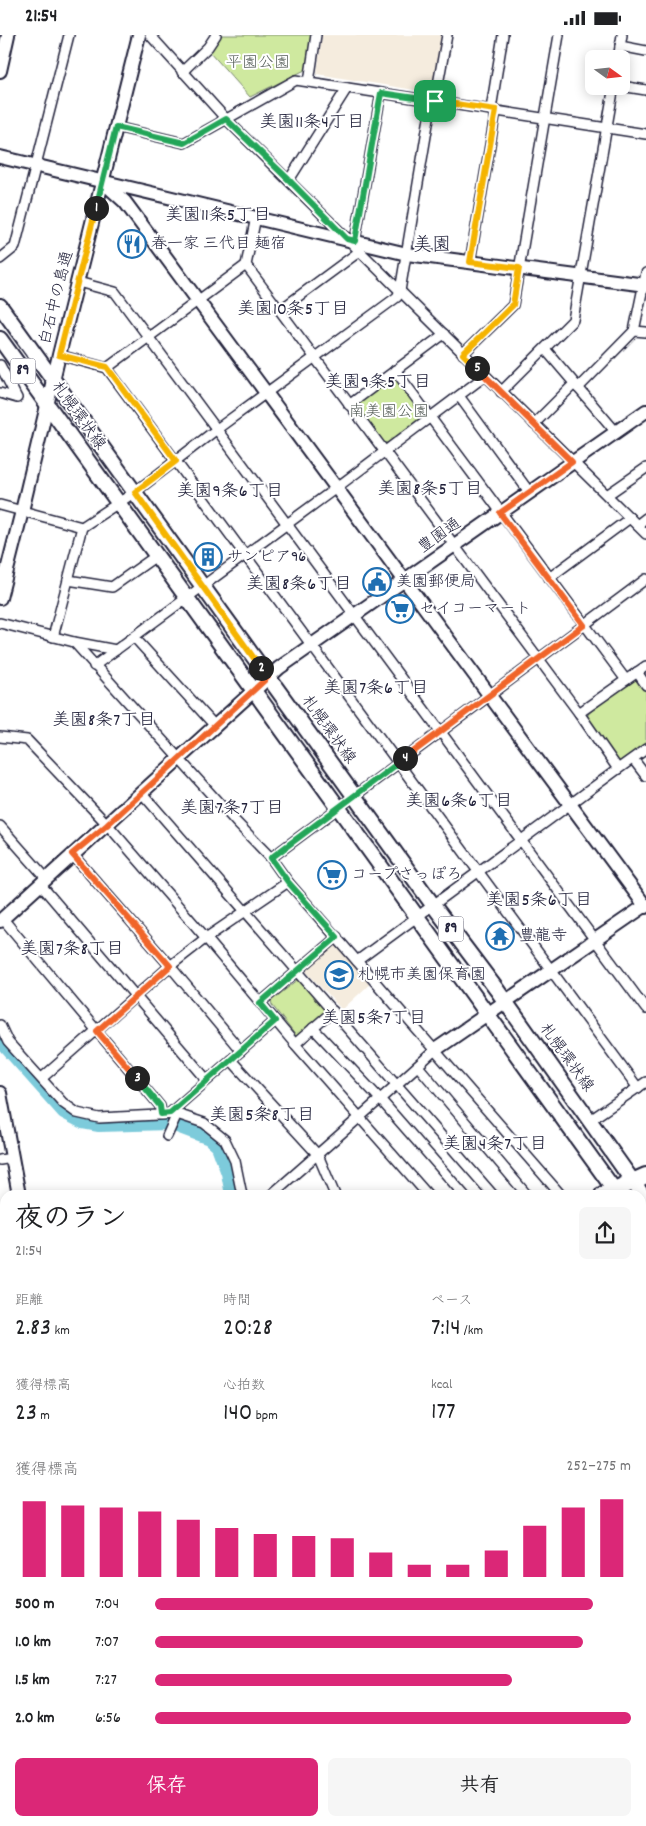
<!DOCTYPE html>
<html lang="ja">
<head>
<meta charset="utf-8">
<style>
	:root { --surface:#fff; --page:#f6f6f6; --text:#202124; --muted:#757577; --accent:#db2777 }
	body { margin:0; font-family:Dekko,"Klee One",sans-serif; background:var(--page); color:var(--text); height:100vh; display:flex; flex-direction:column; font-size:19px; white-space:nowrap }
	* { box-sizing:border-box; margin:0 }
	p { font-size:16px; color:var(--muted) }
	.icon { flex:none; width:28px; height:28px; fill:none; stroke:currentColor; stroke-width:2; stroke-linecap:round; stroke-linejoin:round }
	.map { position:relative; flex:1; overflow:hidden }
	.sheet { position:absolute; left:0px; top:1155px; width:646px; height:636px; display:flex; flex-direction:column; background:var(--surface); border-radius:15px 15px 0 0; box-shadow:0 2px 12px #0003 }
	.sheet>* { flex:none }
	.needle { width:32px; rotate:105deg }
	.tools { position:absolute; left:585px; top:15px; display:grid; gap:10px }
	.tools a { display:grid; place-items:center; width:45px; height:45px; border-radius:8px; background:var(--surface); box-shadow:0 2px 12px #0003; font-size:25px }
	.pin { position:absolute; display:grid; place-items:center; width:42px; height:42px; color:#fff; margin:-21px; border-radius:10px; box-shadow:0 2px 8px #0006 }
	.km { position:absolute; width:25px; height:25px; margin:-12px; border-radius:50%; background:#222; color:#fff; font-size:14px; line-height:25px; text-align:center }
	.round { display:grid; place-items:center; flex:none; width:52px; height:52px; border-radius:8px; background:var(--page) }
	.head { display:flex; align-items:center; justify-content:space-between; height:85px; padding:0 15px }
	h1 { font-size:28px; font-weight:600; line-height:38px }
	.metrics { display:grid; grid-template-columns:repeat(3,1fr); gap:8px; height:85px; padding:5px 15px }
	.metrics div { display:grid; align-content:center }
	.metrics b { font-size:25px; font-weight:600 }
	.metrics small { font-size:14px; font-weight:400 }
	.metrics p { font-size:14px }
	.chart { height:140px; padding:10px 15px }
	.chart p { display:flex; justify-content:space-between }
	.chart svg { width:100%; height:90px; margin-top:5px; stroke:var(--accent); stroke-width:6 }
	.button { display:flex; gap:10px; margin-top:auto; padding:10px 15px }
	.button a { flex:1; height:58px; border-radius:8px; background:var(--accent); color:#fff; font-size:20px; font-weight:600; line-height:58px; text-align:center }
	.button a+a { background:var(--page); color:var(--text) }
	ul { padding:0 15px; list-style:none; font-size:16px }
	li { display:grid; grid-template-columns:80px 60px 1fr; align-items:center; height:38px }
	li i { height:12px; border-radius:6px; background:var(--accent) }
	.status { display:flex; justify-content:space-between; align-items:center; height:35px; padding:0 25px; background:var(--surface); direction:ltr }
	.status svg { height:14px; fill:currentColor }
	.map>svg:first-child { display:block }
	.built { fill:#f5ecde }
	.green { fill:#cfe99f; stroke:#78866d }
	.lines { fill:none; stroke-linecap:round; stroke-linejoin:round }
	.river { stroke:#7dcbdb; stroke-width:14 }
	.street-casing { stroke:#22223b; stroke-width:12 }
	.secondary-casing { stroke:#22223b; stroke-width:16 }
	.primary-casing { stroke:#22223b; stroke-width:18 }
	.highway-casing { stroke:#22223b; stroke-width:20 }
	.street { stroke:#fff; stroke-width:9 }
	.secondary { stroke:#fff; stroke-width:12 }
	.primary { stroke:#fff; stroke-width:14 }
	.highway { stroke:#fff; stroke-width:16 }
	.split-1-casing { stroke:#fff; stroke-width:10 }
	.split-2-casing { stroke:#fff; stroke-width:10 }
	.split-3-casing { stroke:#fff; stroke-width:10 }
	.split-4-casing { stroke:#fff; stroke-width:10 }
	.split-5-casing { stroke:#fff; stroke-width:10 }
	.split-6-casing { stroke:#fff; stroke-width:10 }
	.split-1 { stroke:#22a559; stroke-width:6 }
	.split-2 { stroke:#f5b400; stroke-width:6 }
	.split-3 { stroke:#f0652b; stroke-width:6 }
	.split-4 { stroke:#22a559; stroke-width:6 }
	.split-5 { stroke:#f0652b; stroke-width:6 }
	.split-6 { stroke:#f5b400; stroke-width:6 }
	.labels { text-anchor:middle; dominant-baseline:central; stroke-width:4; stroke-linejoin:round; paint-order:stroke }
	.shield { fill:#fff; stroke:#646476; stroke-width:1 }
	.shield-label { font-size:15px; font-weight:bold; fill:#22223b }
	.park-label { font-size:16px; fill:#565e59; stroke:#fff }
	.poi-label { font-size:16px; fill:#22223b; stroke:#fff; text-anchor:start }
	.street-label { font-size:16px; fill:#22223b; stroke:#fff }
	.neighbourhood-label { font-size:18px; fill:#22223b; stroke:#fff }
	.quarter-label { font-size:19px; fill:#22223b; stroke:#fff }
</style>
</head>
<body>
<div class="status"><b>21:54</b><svg viewBox="0 0 49 12"><path d="M0 12V9h3v3zM5 12V6h3v6zM10 12V3h3v9zM15 12V0h3v12zM26 1h20v11H26zM47 4h2v5h-2z"/></svg></div>
<div class="map">
<svg width="646" height="1791" viewBox="0 0 646 1791">
	<rect width="100%" height="100%" fill="#fff"/>
	<filter id="ink" filterUnits="userSpaceOnUse"><feTurbulence type="fractalNoise" baseFrequency=".02" numOctaves="2"/><feDisplacementMap in="SourceGraphic" scale="10" xChannelSelector="R" yChannelSelector="G"/><feConvolveMatrix kernelMatrix="1 2 1 2 8 2 1 2 1" color-interpolation-filters="sRGB"/></filter>
	<g filter="url(#ink)">
		<g class="built">
			<polygon points="322,0 442,0 433,58 317,39"/>
			<polygon points="336,908 373,946 342,975 305,935"/>
			<polygon points="5,1418 5,1607 0,1608 0,1419"/>
			<polygon points="160,1786 308,1786 310,1791 161,1791"/>
		</g>
		<g class="green">
			<polygon points="220,0 314,0 309,33 250,62 209,16"/>
			<polygon points="395,342 422,380 421,383 388,408 383,408 356,373 357,369"/>
			<polygon points="635,643 639,645 646,654 646,709 622,727 616,725 587,682 589,678"/>
			<polygon points="299,944 326,973 325,979 301,1000 296,1001 272,970 271,966"/>
			<polygon points="258,1786 308,1786 309,1791 244,1791"/>
		</g>
		<g class="lines">
			<g class="river">
				<polyline points="0,1005 64,1077 83,1087 99,1090 169,1088 209,1103 218,1111 228,1138 232,1160"/>
				<polyline points="641,1656 646,1661"/>
			</g>
			<defs>
				<g id="street">
					<polyline points="150,0 226,84 646,499"/>
					<polyline points="620,11 646,16"/>
					<polyline points="618,24 622,0"/>
					<polyline points="182,37 208,12 216,0"/>
					<polyline points="309,47 316,0"/>
					<polyline points="621,51 646,55"/>
					<polyline points="435,66 447,0"/>
					<polyline points="491,74 503,0"/>
					<polyline points="116,92 184,108 296,45 646,99"/>
					<polyline points="289,145 347,53"/>
					<polyline points="256,182 246,230 579,678 618,734 646,714"/>
					<polyline points="355,206 381,58"/>
					<polyline points="0,224 15,212 69,0"/>
					<polyline points="470,227 496,75"/>
					<polyline points="78,247 115,257 646,974"/>
					<polyline points="280,275 360,216"/>
					<polyline points="634,296 646,238"/>
					<polyline points="545,314 616,397"/>
					<polyline points="463,319 513,270 559,0"/>
					<polyline points="59,320 107,333 638,1053"/>
					<polyline points="0,330 17,363 0,358"/>
					<polyline points="107,333 246,230"/>
					<polyline points="395,335 626,645"/>
					<polyline points="578,353 634,296 646,297"/>
					<polyline points="501,357 573,285 614,51"/>
					<polyline points="459,361 530,458"/>
					<polyline points="349,370 444,299"/>
					<polyline points="534,389 574,349"/>
					<polyline points="607,460 646,433"/>
					<polyline points="0,470 82,492 135,457 217,394 397,262 400,256 432,65"/>
					<polyline points="637,490 646,483"/>
					<polyline points="549,543 630,483"/>
					<polyline points="68,545 112,552 156,521"/>
					<polyline points="0,588 74,607 116,615"/>
					<polyline points="53,602 82,492"/>
					<polyline points="134,602 215,691"/>
					<polyline points="74,607 236,787 271,823 288,847 561,1160"/>
					<polyline points="94,631 336,453 485,341"/>
					<polyline points="637,637 646,650"/>
					<polyline points="579,678 646,631"/>
					<polyline points="0,702 27,705 107,789 206,903 295,1009 428,1160"/>
					<polyline points="633,724 646,741"/>
					<polyline points="141,757 493,1160"/>
					<polyline points="0,791 46,843"/>
					<polyline points="72,819 170,931 241,1016"/>
					<polyline points="271,823 646,544"/>
					<polyline points="40,849 207,1045"/>
					<polyline points="3,884 160,1071 161,1079"/>
					<polyline points="357,926 618,734"/>
					<polyline points="260,968 337,902"/>
					<polyline points="0,990 8,1007 63,1068 77,1078 99,1083 177,1079 204,1088 225,1105 235,1126 242,1160"/>
					<polyline points="313,993 380,1064 464,1160"/>
					<polyline points="295,1009 333,976"/>
					<polyline points="231,1025 318,1120 335,1160"/>
					<polyline points="418,1031 527,1160"/>
					<polyline points="42,1043 170,931 206,903 288,847"/>
					<polyline points="170,1078 275,986"/>
					<polyline points="589,1086 646,1047"/>
					<polyline points="167,1101 177,1079"/>
					<polyline points="0,1125 12,1123"/>
					<path d="M 271,1160 C 326,1112 381,1064 435,1015"/>
					<polyline points="0,1230 5,1229"/>
					<polyline points="641,1278 646,1284"/>
					<polyline points="0,1410 5,1409"/>
					<polyline points="641,1412 646,1419"/>
					<polyline points="641,1519 646,1516"/>
					<polyline points="0,1613 5,1612"/>
					<polyline points="641,1639 646,1642"/>
					<polyline points="641,1723 646,1730"/>
					<polyline points="22,1786 22,1791"/>
					<polyline points="81,1786 83,1791"/>
					<polyline points="355,1786 357,1791"/>
				</g>
				<g id="secondary">
					<polyline points="0,36 8,0"/>
					<polyline points="0,122 407,219 646,250"/>
					<polyline points="103,147 125,167 646,872"/>
					<polyline points="0,563 22,476 59,320 139,0"/>
					<polyline points="0,886 279,633 646,376"/>
					<polyline points="435,1015 646,870"/>
					<polyline points="0,1058 19,1160"/>
					<polyline points="641,1339 646,1336"/>
					<polyline points="641,1683 646,1680"/>
					<polyline points="0,1691 5,1690"/>
					<polyline points="148,1786 150,1791"/>
					<polyline points="531,1791 536,1786"/>
				</g>
				<g id="primary">
					<polyline points="0,271 433,870 497,955 646,1165"/>
					<polyline points="0,304 618,1160"/>
					<polyline points="641,1192 646,1199"/>
				</g>
				<g id="highway">
					<polyline points="603,1160 646,1141"/>
					<polyline points="0,1301 5,1301"/>
				</g>
			</defs>
			<use href="#street" class="street-casing"/>
			<use href="#secondary" class="secondary-casing"/>
			<use href="#primary" class="primary-casing"/>
			<use href="#highway" class="highway-casing"/>
			<use href="#street" class="street"/>
			<use href="#secondary" class="secondary"/>
			<use href="#primary" class="primary"/>
			<use href="#highway" class="highway"/>
		</g>
	</g>
	<g class="lines" filter="url(#ink)">
		<defs>
			<polyline id="split-1" points="96,173 116,92 184,108 226,84 289,145 347,204 355,206 381,58 435,66"/>
			<polyline id="split-2" points="96,173 59,320 107,332 176,426 135,457 261,633"/>
			<polyline id="split-3" points="137,1043 97,996 170,931 72,819 107,790 268,642 261,633"/>
			<polyline id="split-4" points="137,1043 160,1071 161,1079 170,1078 275,986 260,968 337,902 288,847 271,823 405,723"/>
			<polyline id="split-5" points="405,723 584,590 500,478 572,427 477,333"/>
			<polyline id="split-6" points="435,66 496,75 470,227 519,233 513,270 463,319 477,333"/>
		</defs>
		<use href="#split-1" class="split-1-casing"/>
		<use href="#split-2" class="split-2-casing"/>
		<use href="#split-3" class="split-3-casing"/>
		<use href="#split-4" class="split-4-casing"/>
		<use href="#split-5" class="split-5-casing"/>
		<use href="#split-6" class="split-6-casing"/>
		<use href="#split-1" class="split-1"/>
		<use href="#split-2" class="split-2"/>
		<use href="#split-3" class="split-3"/>
		<use href="#split-4" class="split-4"/>
		<use href="#split-5" class="split-5"/>
		<use href="#split-6" class="split-6"/>
	</g>
	<defs>
		<symbol id="restaurant-ring" viewBox="-11 -11 22 22"><circle r="9.5" fill="#fff" stroke="#1f6fb2" stroke-width="1.5"/><path d="M-5-6h1v4h1v-4h1v4h1v-4h1v5L-1.5 .5V6h-2V.5L-5-1ZM5-6V6H3V1.5H1.5Q1.5-4 5-6Z" fill="#1f6fb2"/></symbol>
		<symbol id="building-ring" viewBox="-11 -11 22 22"><circle r="9.5" fill="#fff" stroke="#1f6fb2" stroke-width="1.5"/><path d="M-4-6H4V6H1V3H-1V6H-4ZM-2.5-4.3h1.7v1.8h-1.7ZM.8-4.3h1.7v1.8H.8ZM-2.5-1h1.7V.8h-1.7ZM.8-1h1.7V.8H.8Z" fill="#1f6fb2"/></symbol>
		<symbol id="civic-ring" viewBox="-11 -11 22 22"><circle r="9.5" fill="#fff" stroke="#1f6fb2" stroke-width="1.5"/><path d="M-.6-6.5H3V-4.5H.6V-3L4-1V1h2V6H-6V1h2V-1L-.6-3ZM-1.2 2.5V6h2.4V2.5Z" fill="#1f6fb2"/></symbol>
		<symbol id="supermarket-ring" viewBox="-11 -11 22 22"><circle r="9.5" fill="#fff" stroke="#1f6fb2" stroke-width="1.5"/><path d="M-6-5.5h2.5l.6 2H6L4.5 2H-2.5L-4.4-4H-6ZM-1.5 3.2a1.3 1.3 0 1 0 .1 0ZM3 3.2a1.3 1.3 0 1 0 .1 0Z" fill="#1f6fb2"/></symbol>
		<symbol id="temple-ring" viewBox="-11 -11 22 22"><circle r="9.5" fill="#fff" stroke="#1f6fb2" stroke-width="1.5"/><path d="M0-6L5-2H3V0L6.5 2.5H4V6H1.5V3h-3V6H-4V2.5H-6.5L-3 0V-2H-5Z" fill="#1f6fb2"/></symbol>
		<symbol id="school-ring" viewBox="-11 -11 22 22"><circle r="9.5" fill="#fff" stroke="#1f6fb2" stroke-width="1.5"/><path d="M0-5L7-2L0 1L-7-2ZM-4 1L0 2.5L4 1V4Q0 6-4 4Z" fill="#1f6fb2"/></symbol>
	</defs>
	<g fill-rule="evenodd">
		<use href="#restaurant-ring" x="116" y="193" width="32" height="32"/>
		<use href="#building-ring" x="192" y="506" width="32" height="32"/>
		<use href="#civic-ring" x="361" y="531" width="32" height="32"/>
		<use href="#supermarket-ring" x="384" y="558" width="32" height="32"/>
		<use href="#supermarket-ring" x="316" y="824" width="32" height="32"/>
		<use href="#temple-ring" x="484" y="885" width="32" height="32"/>
		<use href="#school-ring" x="323" y="924" width="32" height="32"/>
	</g>
	<g class="labels">
		<g class="shield">
			<rect x="10.5" y="323.5" width="25" height="25" rx="4"/>
			<rect x="438.5" y="881.5" width="25" height="25" rx="4"/>
		</g>
		<g class="shield-label">
			<text x="23" y="336">89</text>
			<text x="451" y="894">89</text>
		</g>
		<g class="park-label">
			<text x="258" y="28">平園公園</text>
			<text x="389" y="377">南美園公園</text>
		</g>
		<g class="poi-label">
			<text x="151" y="209">春一家 三代目 麺宿</text>
			<text x="227" y="522">サンピア96</text>
			<text x="396" y="547">美園郵便局</text>
			<text x="419" y="574">セイコーマート</text>
			<text x="351" y="840">コープさっぽろ</text>
			<text x="519" y="901">豊龍寺</text>
			<text x="358" y="940">札幌市美園保育園</text>
		</g>
		<g class="street-label">
			<text transform="translate(57 263) rotate(-76)">白石中の島通</text>
			<text transform="translate(78 381) rotate(54)">札幌環状線</text>
			<text transform="translate(440 501) rotate(-35)">豊園通</text>
			<text transform="translate(328 695) rotate(54)">札幌環状線</text>
			<text transform="translate(566 1023) rotate(54)">札幌環状線</text>
		</g>
		<g class="neighbourhood-label">
			<text x="312" y="88">美園11条4丁目</text>
			<text x="218" y="181">美園11条5丁目</text>
			<text x="293" y="275">美園10条5丁目</text>
			<text x="378" y="348">美園9条5丁目</text>
			<text x="430" y="455">美園8条5丁目</text>
			<text x="230" y="457">美園9条6丁目</text>
			<text x="299" y="550">美園8条6丁目</text>
			<text x="376" y="654">美園7条6丁目</text>
			<text x="104" y="686">美園8条7丁目</text>
			<text x="459" y="767">美園6条6丁目</text>
			<text x="232" y="774">美園7条7丁目</text>
			<text x="539" y="866">美園5条6丁目</text>
			<text x="72" y="915">美園7条8丁目</text>
			<text x="374" y="984">美園5条7丁目</text>
			<text x="262" y="1081">美園5条8丁目</text>
			<text x="495" y="1110">美園4条7丁目</text>
		</g>
		<g class="quarter-label">
			<text x="432" y="211">美園</text>
		</g>
	</g>
</svg>
<div class="tools">
<a><svg class="needle" viewBox="-14 -14 28 28"><path d="M0-13l5 13h-10z" fill="#e53935"/><path d="M0 13l5-13h-10z" fill="#757577"/></svg></a>
</div>
<div class="pin" style="left:435px;top:66px;background:#1e9e55"><svg class="icon" aria-label="arrive" viewBox="0 0 24 24"><path d="M6 21V4h12l-3 4 3 4H6"/></svg></div>
<b class="km" style="left:96px;top:173px">1</b>
<b class="km" style="left:261px;top:633px">2</b>
<b class="km" style="left:137px;top:1043px">3</b>
<b class="km" style="left:405px;top:723px">4</b>
<b class="km" style="left:477px;top:333px">5</b>
<section class="sheet">
<div class="head"><div><h1>夜のラン</h1><p>21:54</p></div><a class="round"><svg class="icon" aria-label="share" viewBox="0 0 24 24"><path d="M12 15V3M7 8l5-5 5 5M5 13v7h14v-7"/></svg></a></div>
<div class="metrics">
<div><p>距離</p><b>2.83<small> km</small></b></div>
<div><p>時間</p><b>20:28</b></div>
<div><p>ペース</p><b>7:14<small> /km</small></b></div>
</div>
<div class="metrics">
<div><p>獲得標高</p><b>23<small> m</small></b></div>
<div><p>心拍数</p><b>140<small> bpm</small></b></div>
<div><p>kcal</p><b>177</b></div>
</div>
<div class="chart"><p><span>獲得標高</span>252–275 m</p>
<svg viewBox="0 0 160 44" preserveAspectRatio="none"><path d="M5 44V7M15 44V9M25 44V10M35 44V12M45 44V16M55 44V20M65 44V23M75 44V24M85 44V25M95 44V32M105 44V38M115 44V38M125 44V31M135 44V19M145 44V10M155 44V6"/></svg>
</div>
<ul>
<li><b>500 m</b>7:04<i style="width:92%"></i></li>
<li><b>1.0 km</b>7:07<i style="width:90%"></i></li>
<li><b>1.5 km</b>7:27<i style="width:75%"></i></li>
<li><b>2.0 km</b>6:56<i style="width:100%"></i></li>
</ul>
<div class="button"><a>保存</a><a>共有</a></div>
</section>
</div>
</body>
</html>
